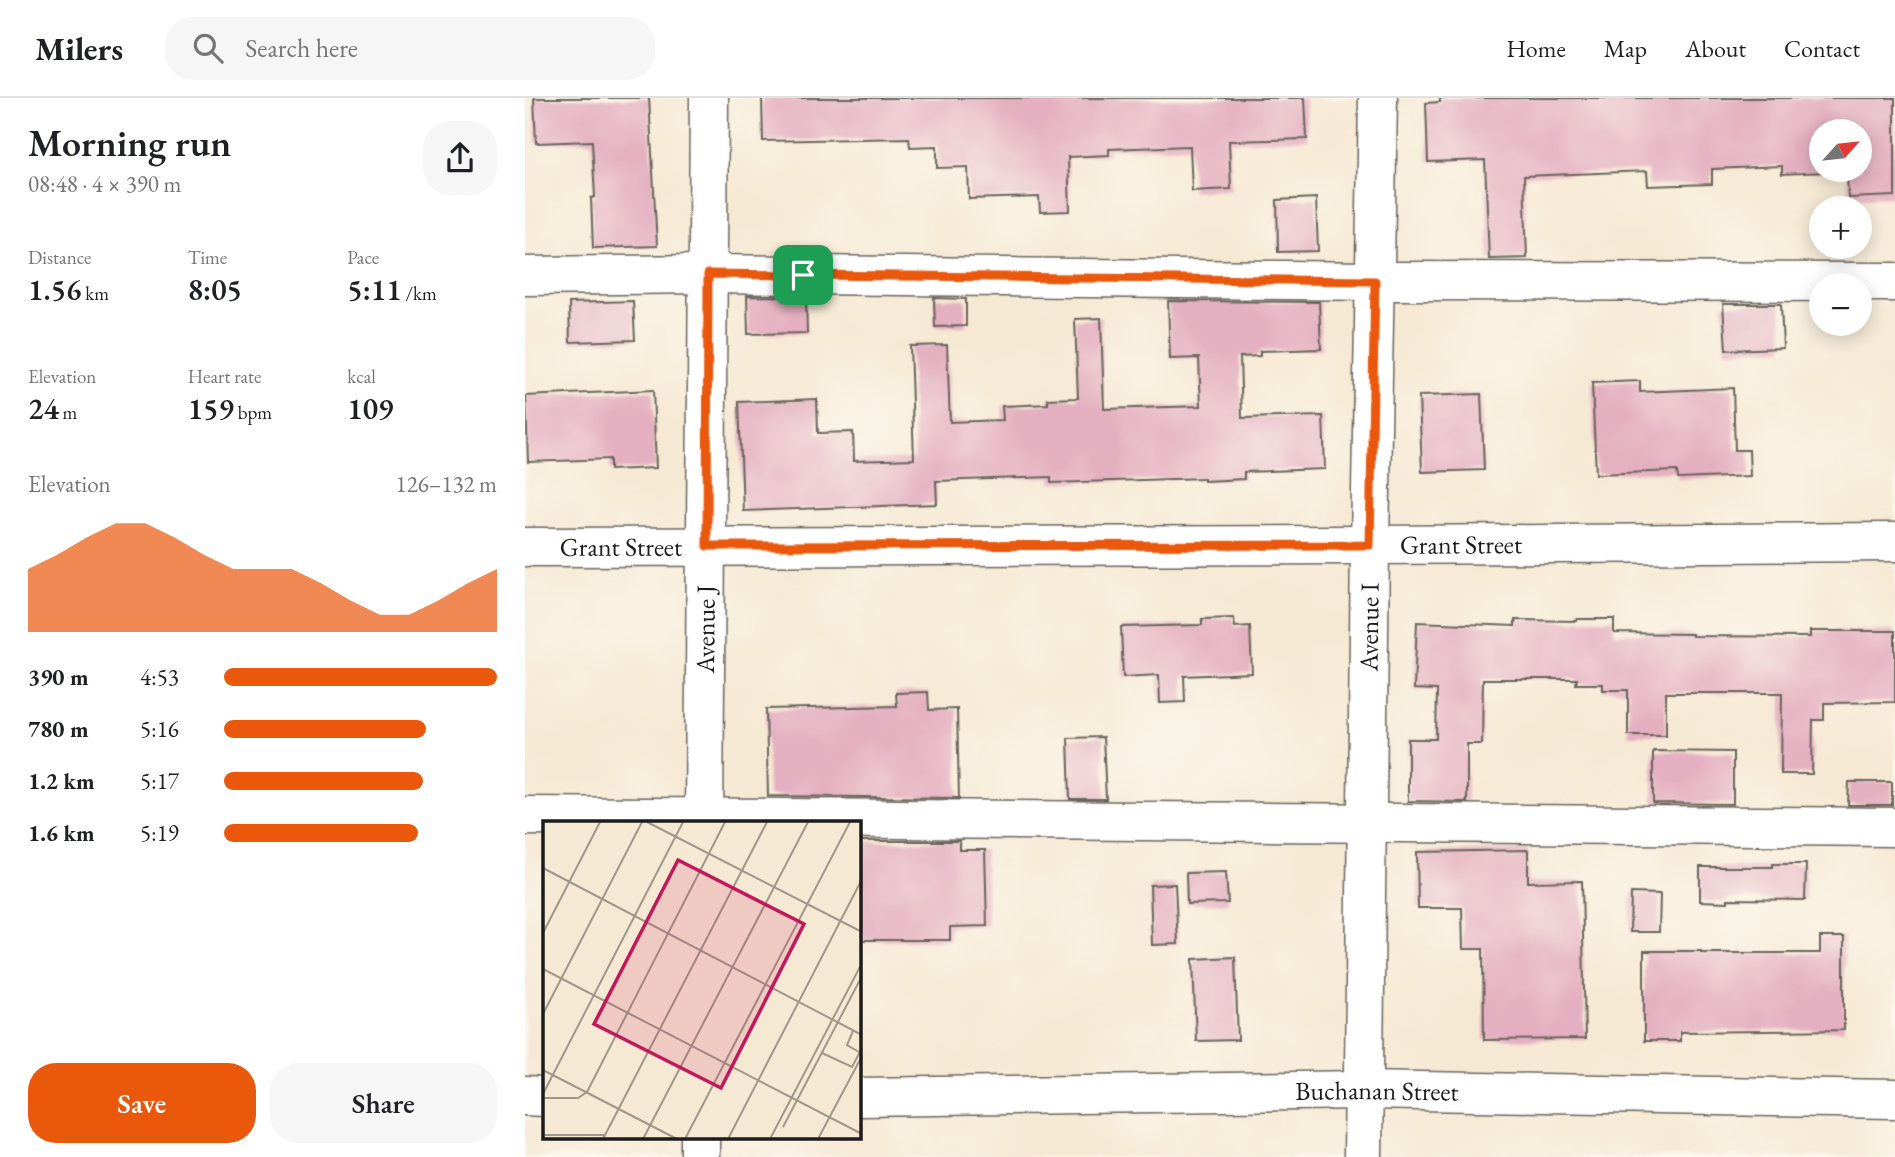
<!DOCTYPE html>
<html lang="en">
<head>
<meta charset="utf-8">
<style>
	:root { --surface:#fff; --page:#f6f6f6; --text:#202124; --muted:#757577; --line:#e0e0e0; --accent:#ea580c }
	body { margin:0; font-family:"EB Garamond",serif; background:var(--page); color:var(--text); height:100vh; display:flex; flex-direction:column; font-size:26px; white-space:nowrap }
	* { box-sizing:border-box; margin:0 }
	p { font-size:23px; color:var(--muted) }
	.icon { flex:none; width:38px; height:38px; fill:none; stroke:currentColor; stroke-width:2; stroke-linecap:round; stroke-linejoin:round }
	.map { position:relative; flex:1; overflow:hidden }
	.sheet { display:flex; flex-direction:column; background:var(--surface); width:525px }
	.sheet>* { flex:none }
	.needle { width:46px; rotate:63deg }
	.controls { position:absolute; left:1284px; top:21px; display:grid; gap:14px }
	.controls a { display:grid; place-items:center; width:63px; height:63px; border-radius:50%; background:var(--surface); box-shadow:0 4px 18px #0003; font-size:35px }
	.pin { position:absolute; display:grid; place-items:center; width:60px; height:60px; color:#fff; margin:-30px; border-radius:14px; box-shadow:0 4px 10px #0006 }
	.round { display:grid; place-items:center; flex:none; width:74px; height:74px; border-radius:28px; background:var(--page) }
	.head { display:flex; align-items:center; justify-content:space-between; height:119px; padding:0 28px }
	h1 { font-size:38px; font-weight:600; line-height:52px }
	.stats { display:grid; grid-template-columns:repeat(3,1fr); gap:10px; height:119px; padding:7px 28px }
	.stats div { display:grid; align-content:center }
	.stats b { font-size:30px; font-weight:600 }
	.stats small { font-size:19px; font-weight:400 }
	.stats p { font-size:19px }
	.chart { height:196px; padding:14px 28px }
	.chart p { display:flex; justify-content:space-between }
	.chart svg { width:100%; height:126px; margin-top:7px; fill:var(--accent); opacity:.7 }
	.button { display:flex; gap:14px; margin-top:auto; padding:14px 28px }
	.button a { flex:1; height:80px; border-radius:28px; background:var(--accent); color:#fff; font-size:28px; font-weight:600; line-height:80px; text-align:center }
	.button a+a { background:var(--page); color:var(--text) }
	ul { padding:0 28px; list-style:none; font-size:23px }
	li { display:grid; grid-template-columns:112px 84px 1fr; align-items:center; height:52px }
	li i { height:18px; border-radius:9px; background:var(--accent) }
	header { display:flex; align-items:center; gap:42px; box-sizing:border-box; height:98px; padding:0 35px; background:var(--surface); border-bottom:2px solid var(--line) }
	header strong { font-size:33px }
	nav { display:flex; gap:38px; margin-inline-start:auto; font-size:24px }
	.search { width:490px; height:63px; background:var(--page); display:flex; align-items:center; gap:18px; box-sizing:border-box; padding:0 24px; border-radius:28px; color:var(--muted); font-size:26px }
	main { display:flex; flex:1; min-height:0 }
	.map>svg:first-child { display:block }
	.building { fill:#e4afc0; fill-rule:evenodd }
	.lines { fill:none; stroke-linecap:round; stroke-linejoin:round }
	.minor-casing { stroke:#68645c; stroke-width:41 }
	.minor { stroke:#fff; stroke-width:38 }
	.route-casing { stroke:#fff; stroke-width:14 }
	.route { stroke:#ea580c; stroke-width:9 }
	.labels { text-anchor:middle; dominant-baseline:central; stroke-width:5; stroke-linejoin:round; paint-order:stroke }
	.street-label { font-size:26px; fill:#1c1c1c; stroke:#fbf7ec }
	.inset-road { fill:none; stroke:#9f978a; stroke-width:2 }
	.view { fill:#c2185b; fill-opacity:0.15; stroke:#c2185b; stroke-width:3.5 }
	.inset-edge { fill:none; stroke:#1c1c1c; stroke-width:3.5 }
</style>
</head>
<body>
<header>
<strong>Milers</strong>
<div class="search"><svg class="icon" aria-label="search" viewBox="0 0 24 24"><circle cx="10" cy="10" r="6"/><path d="M15 15l6 6"/></svg>Search here</div>
<nav><a>Home</a><a>Map</a><a>About</a><a>Contact</a></nav>
</header>
<main>
<section class="sheet">
<div class="head"><div><h1>Morning run</h1><p>08:48 · 4 × 390 m</p></div><a class="round"><svg class="icon" aria-label="share" viewBox="0 0 24 24"><path d="M12 15V3M7 8l5-5 5 5M5 13v7h14v-7"/></svg></a></div>
<div class="stats">
<div><p>Distance</p><b>1.56<small> km</small></b></div>
<div><p>Time</p><b>8:05</b></div>
<div><p>Pace</p><b>5:11<small> /km</small></b></div>
</div>
<div class="stats">
<div><p>Elevation</p><b>24<small> m</small></b></div>
<div><p>Heart rate</p><b>159<small> bpm</small></b></div>
<div><p>kcal</p><b>109</b></div>
</div>
<div class="chart"><p><span>Elevation</span>126–132 m</p>
<svg viewBox="0 0 160 44" preserveAspectRatio="none"><path d="M0 44V22L10 17L20 11L30 6L40 6L50 11L60 17L70 22L80 22L90 22L100 27L110 33L120 38L130 38L140 33L150 27L160 22V44z"/></svg>
</div>
<ul>
<li><b>390 m</b>4:53<i style="width:100%"></i></li>
<li><b>780 m</b>5:16<i style="width:74%"></i></li>
<li><b>1.2 km</b>5:17<i style="width:73%"></i></li>
<li><b>1.6 km</b>5:19<i style="width:71%"></i></li>
</ul>
<div class="button"><a>Save</a><a>Share</a></div>
</section>
<div class="map">
<svg width="1370" height="1059" viewBox="0 0 1370 1059">
	<rect width="100%" height="100%" fill="#fbf7ec"/>
	<filter id="ink" filterUnits="userSpaceOnUse"><feTurbulence type="fractalNoise" baseFrequency=".0143" numOctaves="2"/><feDisplacementMap in="SourceGraphic" scale="14" xChannelSelector="R" yChannelSelector="G"/><feConvolveMatrix kernelMatrix="1 2 1 2 8 2 1 2 1" color-interpolation-filters="sRGB"/></filter>
	<filter id="wash" filterUnits="userSpaceOnUse"><feTurbulence type="fractalNoise" baseFrequency=".00686" numOctaves="4" result="noise"/><feDisplacementMap in="SourceGraphic" scale="28" xChannelSelector="R" yChannelSelector="G"/><feGaussianBlur stdDeviation="1.57" result="paint"/><feColorMatrix in="noise" values="0 0 0 0 0 0 0 0 0 0 0 0 0 0 0 0 0 1.4 0 .05"/><feComposite in="paint" operator="in"/></filter>
	<g filter="url(#wash)">
		<rect width="100%" height="100%" fill="#f6e9d4"/>
		<g id="blocks">
			<g class="building">
				<polygon points="9,0 124,0 132,148 68,150 66,100 70,99 67,43 11,45"/>
				<polygon points="237,0 780,0 782,41 704,43 706,91 667,93 665,48 584,51 584,57 543,59 545,113 515,114 514,99 444,101 443,69 412,70 412,48 385,49 384,40 238,43"/>
				<path d="M 915,0 L 1370,0 L 1370,98 L 1323,100 L 1322,73 L 1257,76 L 1257,68 L 1187,71 L 1187,86 L 1123,88 L 1122,73 L 999,78 L 1002,160 L 964,161 L 960,62 L 903,64 L 901,5 L 915,4 ZM 1297,33 L 1335,33 L 1335,72 L 1297,72 Z"/>
				<polygon points="791,100 793,153 753,154 752,102"/>
				<polygon points="222,198 281,199 282,235 223,236"/>
				<polygon points="409,200 441,201 441,228 410,229"/>
				<polygon points="108,203 110,242 45,244 44,205"/>
				<polygon points="643,203 794,204 796,251 735,253 735,258 715,259 717,320 798,318 800,371 719,374 719,381 679,383 679,380 526,385 526,379 411,383 412,406 218,413 214,304 292,301 293,335 328,334 329,363 389,361 385,248 422,247 425,324 478,322 477,308 523,306 523,301 553,300 550,221 576,220 579,311 676,308 674,260 645,261"/>
				<polygon points="1198,206 1256,206 1258,250 1201,252"/>
				<polygon points="1115,283 1115,294 1208,290 1210,352 1224,352 1225,378 1153,381 1152,373 1071,376 1067,285"/>
				<polygon points="128,292 131,370 85,372 85,361 3,364 1,298"/>
				<polygon points="956,296 959,372 897,374 894,298"/>
				<polygon points="709,520 710,529 725,528 727,575 659,578 660,604 635,605 634,577 598,579 596,529 677,527 677,521"/>
				<polygon points="1052,521 1089,521 1089,535 1167,536 1167,538 1285,539 1285,533 1370,533 1370,604 1299,605 1299,622 1288,622 1287,676 1256,676 1257,595 1141,595 1141,637 1103,637 1103,592 1078,592 1078,586 1051,586 1052,581 958,581 957,646 942,646 942,704 883,703 883,641 911,641 912,592 889,591 892,524 990,528 990,522 1052,523"/>
				<polygon points="403,594 404,612 432,611 434,700 243,698 241,611 372,608 371,595"/>
				<polygon points="578,639 581,701 545,701 543,640"/>
				<polygon points="1128,653 1208,654 1208,706 1128,705"/>
				<polygon points="1324,684 1367,684 1367,707 1323,707"/>
				<polygon points="334,743 435,743 435,752 460,752 462,828 425,829 425,842 334,842"/>
				<polygon points="1003,752 1003,784 1057,783 1060,941 959,942 958,851 938,851 937,810 893,810 892,754"/>
				<polygon points="1248,766 1281,766 1280,802 1203,801 1203,804 1175,803 1175,769 1248,769"/>
				<polygon points="701,774 703,805 662,806 661,775"/>
				<polygon points="650,786 653,846 627,847 625,787"/>
				<polygon points="1106,795 1135,796 1134,834 1105,834"/>
				<polygon points="1295,839 1319,839 1319,932 1155,934 1155,943 1119,943 1119,853 1176,853 1176,855 1295,855"/>
				<polygon points="710,859 713,942 671,943 668,861"/>
			</g>
		</g>
	</g>
	<g filter="url(#ink)">
		<use href="#blocks" fill-opacity="0" stroke="#68645c" stroke-width="2"/>
		<g class="lines">
			<defs>
				<g id="minor">
					<polyline points="0,178 183,176 850,183 1370,184"/>
					<path id="s1" d="M 0,449 L 845,447 L 1370,444"/>
					<polyline points="0,718 1370,729"/>
					<path id="s2" d="M 179,725 L 184,0"/>
					<polyline points="0,998 19,999"/>
					<path id="s3" d="M 334,999 L 839,992 L 1370,1001"/>
					<polyline points="175,1059 175,1040"/>
					<path id="s4" d="M 838,1059 L 845,447 L 853,0"/>
				</g>
			</defs>
			<use href="#minor" class="minor-casing"/>
			<use href="#minor" class="minor"/>
		</g>
	</g>
	<g class="lines" filter="url(#ink)">
		<defs>
			<polygon id="route" points="183,176 850,183 845,447 182,448"/>
		</defs>
		<use href="#route" class="route-casing"/>
		<use href="#route" class="route"/>
	</g>
	<g class="labels">
		<g class="street-label">
			<text stroke="none"><textPath href="#s1" startOffset="936">Grant Street</textPath></text>
			<text stroke="none"><textPath href="#s1" startOffset="96">Grant Street</textPath></text>
			<text stroke="none"><textPath href="#s4" startOffset="530">Avenue I</textPath></text>
			<text stroke="none"><textPath href="#s2" startOffset="194">Avenue J</textPath></text>
			<text stroke="none"><textPath href="#s3" startOffset="518">Buchanan Street</textPath></text>
		</g>
	</g>
	<g transform="translate(18 723)">
		<rect width="318" height="318" fill="#f6e9d4"/>
		<path class="inset-road" d="M 104,1 L 319,111M 0,47 L 319,214M 0,112 L 57,1M 0,148 L 319,313M 0,193 L 99,1M 310,210 L 304,224 L 316,231M 279,232 L 309,246 L 319,227M 0,249 L 134,318M 0,273 L 140,1M 0,277 L 35,277 L 44,271 L 182,1M 240,306 L 319,155M 0,314 L 62,314M 60,318 L 224,1M 100,318 L 265,1M 142,318 L 307,1M 185,318 L 319,58M 227,318 L 319,142M 275,318 L 319,235"/>
		<path class="view" d="M 135,39 L 261,103 L 178,267 L 51,203 Z"/>
		<rect width="318" height="318" class="inset-edge"/>
	</g>
</svg>
<div class="controls">
<a><svg class="needle" viewBox="-14 -14 28 28"><path d="M0-13l5 13h-10z" fill="#e53935"/><path d="M0 13l5-13h-10z" fill="#757577"/></svg></a>
<a>+</a>
<a>−</a>
</div>
<div class="pin" style="left:278px;top:177px;background:#1e9e55"><svg class="icon" aria-label="arrive" viewBox="0 0 24 24"><path d="M6 21V4h12l-3 4 3 4H6"/></svg></div>
</div>
</main>
</body>
</html>
